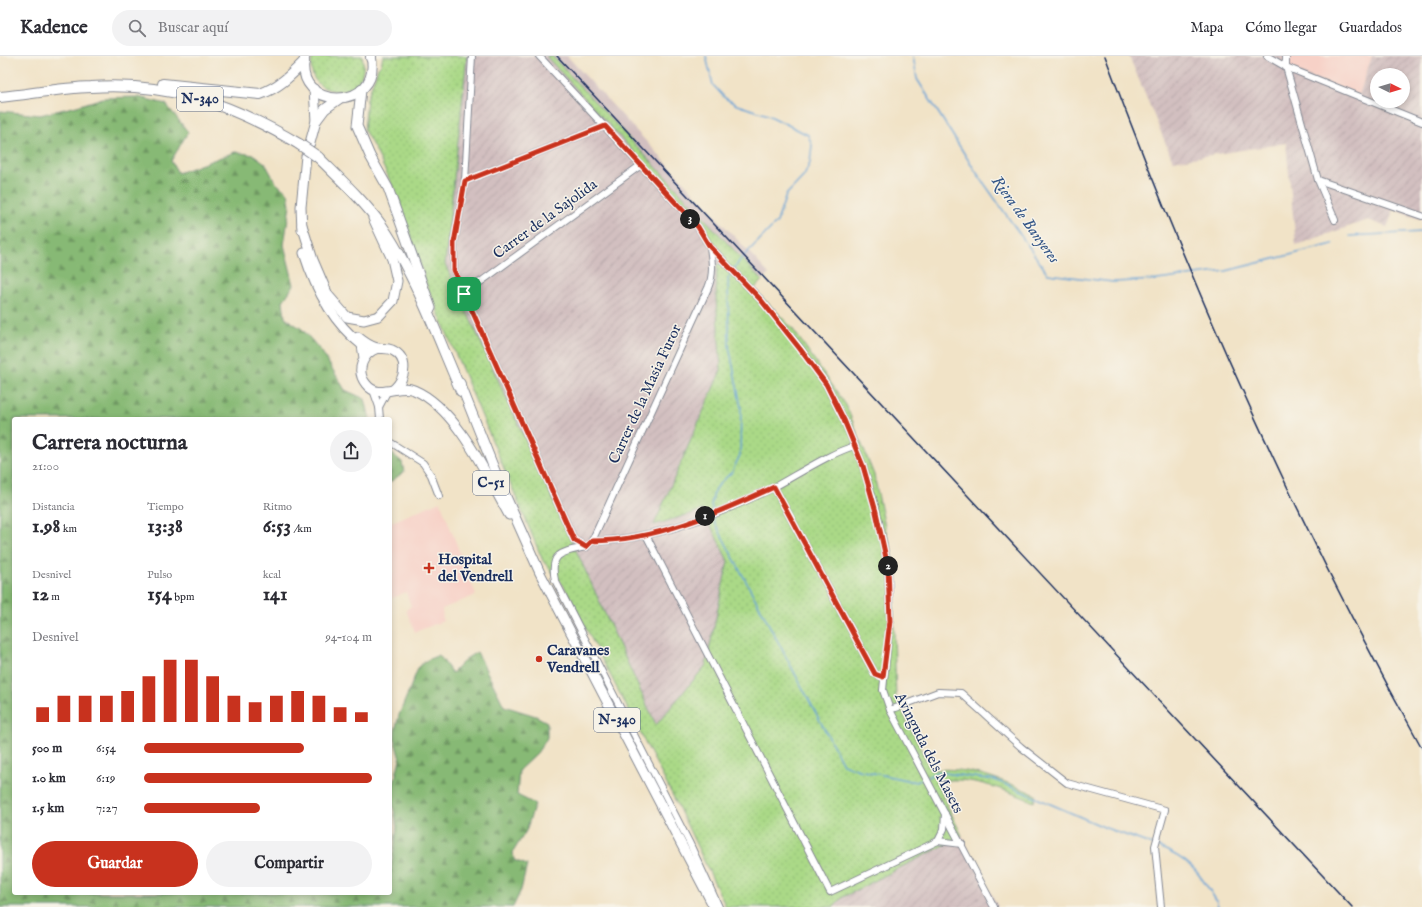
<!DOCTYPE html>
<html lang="es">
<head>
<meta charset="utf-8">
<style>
	:root { --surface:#fff; --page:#f2f2f3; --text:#2b2b33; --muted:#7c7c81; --line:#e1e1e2; --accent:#c8321e }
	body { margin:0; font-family:"IM FELL English",serif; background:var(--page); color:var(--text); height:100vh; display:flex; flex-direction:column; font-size:15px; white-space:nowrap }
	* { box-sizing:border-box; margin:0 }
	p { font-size:13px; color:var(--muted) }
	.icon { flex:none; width:22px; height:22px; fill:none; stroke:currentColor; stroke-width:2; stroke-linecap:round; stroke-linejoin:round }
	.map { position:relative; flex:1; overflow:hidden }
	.details { position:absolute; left:12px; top:361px; width:380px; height:478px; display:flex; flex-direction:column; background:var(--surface); border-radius:4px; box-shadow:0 2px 6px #0003 }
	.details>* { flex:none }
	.needle { width:26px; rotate:95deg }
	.buttons { position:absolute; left:1370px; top:12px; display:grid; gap:8px }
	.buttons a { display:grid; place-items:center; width:40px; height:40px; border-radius:50%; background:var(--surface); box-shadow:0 2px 6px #0003; font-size:20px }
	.pin { position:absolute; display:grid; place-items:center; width:34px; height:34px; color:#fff; margin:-17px; border-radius:8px; box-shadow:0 2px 6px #0006 }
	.km { position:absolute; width:20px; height:20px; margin:-10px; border-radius:50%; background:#222; color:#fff; font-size:11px; line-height:20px; text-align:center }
	.round { display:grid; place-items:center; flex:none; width:42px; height:42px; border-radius:21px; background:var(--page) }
	.overview { display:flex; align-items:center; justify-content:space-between; height:68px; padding:0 20px }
	h1 { font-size:22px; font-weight:700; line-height:30px }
	.stats { display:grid; grid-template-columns:repeat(3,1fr); gap:6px; height:68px; padding:4px 20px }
	.stats div { display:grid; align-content:center }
	.stats b { font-size:20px; font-weight:700 }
	.stats small { font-size:11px; font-weight:400 }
	.stats p { font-size:11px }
	.chart { height:112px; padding:8px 20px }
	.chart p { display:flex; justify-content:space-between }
	.chart svg { width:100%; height:72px; margin-top:4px; stroke:var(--accent); stroke-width:6 }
	.primary-button { display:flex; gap:8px; margin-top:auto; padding:8px 20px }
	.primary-button a { flex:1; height:46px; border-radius:24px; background:var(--accent); color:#fff; font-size:16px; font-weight:700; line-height:46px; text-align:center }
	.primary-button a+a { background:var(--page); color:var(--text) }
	ul { padding:0 20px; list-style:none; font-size:13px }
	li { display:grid; grid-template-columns:64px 48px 1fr; align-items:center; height:30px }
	li i { height:10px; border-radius:5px; background:var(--accent) }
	header { display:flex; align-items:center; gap:24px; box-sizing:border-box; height:56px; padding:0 20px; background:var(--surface); border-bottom:1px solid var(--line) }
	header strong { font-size:19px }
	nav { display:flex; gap:22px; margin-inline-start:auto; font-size:14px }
	.search { width:280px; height:36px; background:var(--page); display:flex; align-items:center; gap:10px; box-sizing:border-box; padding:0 14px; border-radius:22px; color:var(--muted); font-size:15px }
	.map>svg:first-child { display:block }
	.built { fill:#f7d1c7 }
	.industrial { fill:url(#industrial-furrows); fill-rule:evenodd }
	.railway { fill:#d2bfc0 }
	.grass { fill:url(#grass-dots); stroke:#628472 }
	.forest { fill:url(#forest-firs); stroke:#517469 }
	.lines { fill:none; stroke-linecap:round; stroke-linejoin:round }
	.stream { stroke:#65a2d6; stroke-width:1.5 }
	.minor-casing { stroke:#868992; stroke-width:8 }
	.primary-casing { stroke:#868992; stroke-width:11 }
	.trunk-casing { stroke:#868992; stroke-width:12 }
	.minor { stroke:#fff; stroke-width:6 }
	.primary { stroke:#fff; stroke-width:9 }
	.trunk { stroke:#fff; stroke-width:10 }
	.rail { stroke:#1b2f5e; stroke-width:1.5 }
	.trunk-bridge-casing { stroke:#868992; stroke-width:12; stroke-linecap:butt }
	.trunk-bridge { stroke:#fff; stroke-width:10 }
	.route-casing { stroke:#fff; stroke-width:8 }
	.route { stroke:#c8321e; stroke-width:5 }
	.poi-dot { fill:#c8321e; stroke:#f7f3e8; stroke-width:1.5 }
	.labels { text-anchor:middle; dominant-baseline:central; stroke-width:3; stroke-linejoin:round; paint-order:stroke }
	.shield { fill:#f7f3e8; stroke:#5d6a87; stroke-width:1 }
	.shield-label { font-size:14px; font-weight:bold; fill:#1b2f5e }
	.street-label { font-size:15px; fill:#1b2f5e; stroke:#f7f3e8 }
	.poi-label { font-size:15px; font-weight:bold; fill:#1b2f5e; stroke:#f7f3e8; text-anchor:start }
	.water-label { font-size:16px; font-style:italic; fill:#355788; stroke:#f7f3e8 }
</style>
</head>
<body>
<header>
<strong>Kadence</strong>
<div class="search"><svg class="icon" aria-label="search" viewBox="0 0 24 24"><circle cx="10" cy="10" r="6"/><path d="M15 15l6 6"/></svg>Buscar aquí</div>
<nav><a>Mapa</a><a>Cómo llegar</a><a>Guardados</a></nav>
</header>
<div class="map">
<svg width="1422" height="851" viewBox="0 0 1422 851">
	<defs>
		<pattern id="industrial-furrows" width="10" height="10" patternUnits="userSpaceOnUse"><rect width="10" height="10" fill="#d2bfc0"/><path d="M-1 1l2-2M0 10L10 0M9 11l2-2" fill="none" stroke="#b4a4a7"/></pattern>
		<pattern id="grass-dots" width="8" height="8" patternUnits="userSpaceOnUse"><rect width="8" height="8" fill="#aad987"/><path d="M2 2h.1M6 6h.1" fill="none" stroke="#92bb77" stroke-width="1.8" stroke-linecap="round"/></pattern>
		<pattern id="forest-firs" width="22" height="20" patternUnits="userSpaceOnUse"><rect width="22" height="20" fill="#87b974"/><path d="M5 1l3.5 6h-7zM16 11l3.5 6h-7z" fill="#6e9762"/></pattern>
	</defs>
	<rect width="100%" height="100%" fill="#f7f3e8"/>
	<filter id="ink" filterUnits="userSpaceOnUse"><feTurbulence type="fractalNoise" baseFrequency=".025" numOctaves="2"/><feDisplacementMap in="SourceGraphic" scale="8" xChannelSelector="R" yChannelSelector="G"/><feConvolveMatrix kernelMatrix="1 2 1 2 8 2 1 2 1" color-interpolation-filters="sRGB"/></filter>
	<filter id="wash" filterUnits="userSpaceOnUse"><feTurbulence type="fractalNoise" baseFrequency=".012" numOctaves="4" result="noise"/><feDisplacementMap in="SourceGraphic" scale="16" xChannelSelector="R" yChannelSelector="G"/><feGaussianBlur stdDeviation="0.9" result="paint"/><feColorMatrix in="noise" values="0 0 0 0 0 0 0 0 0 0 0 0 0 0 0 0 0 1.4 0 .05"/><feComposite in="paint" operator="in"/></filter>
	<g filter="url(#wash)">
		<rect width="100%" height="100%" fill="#f1e3c7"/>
		<g class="built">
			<polygon points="1283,0 1372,0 1359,39 1283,10"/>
			<polygon points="440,445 476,539 442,553 443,565 415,576 406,554 411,550 406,536 390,543 390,518 394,516 390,507 390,467"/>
		</g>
		<g class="industrial">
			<polygon points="467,0 546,0 698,166 715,191 726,203 716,243 721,314 654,468 703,454 728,505 706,609 656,669 445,208"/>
			<path d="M 1129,0 L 1283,0 L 1283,10 L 1359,39 L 1372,0 L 1422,0 L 1422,164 L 1394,154 L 1387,171 L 1368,164 L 1296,189 L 1286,87 L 1173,105 ZM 1377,19 L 1403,19 L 1403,45 L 1377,45 Z"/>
			<polygon points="962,780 998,851 834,851 843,841"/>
		</g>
		<polygon class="railway" points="552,0 567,0 769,218 762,224"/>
		<g class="grass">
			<path d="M 313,0 L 362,0 C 374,49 299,44 313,0 Z"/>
			<path d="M 383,0 L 467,0 L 445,208 L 656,669 L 706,609 L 728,505 L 703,454 L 654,469 L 721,314 L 716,243 L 717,209 L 726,203 L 698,166 L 546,0 L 552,0 L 762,224 L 754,233 L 792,272 L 846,349 L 874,419 L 892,504 L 896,643 L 931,714 C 970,710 1002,724 1036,739 L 1034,746 C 1005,734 967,718 936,726 L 962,780 L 843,841 L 834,851 L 726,851 L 675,744 L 564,530 L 543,505 L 427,230 L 399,144 L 376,95 L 364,74 L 367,43 L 378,12 L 381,9 Z"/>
		</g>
		<g class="forest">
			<polygon points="138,41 166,48 188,76 171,105 178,117 235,96 254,99 265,107 276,127 288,137 290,149 284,189 294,229 283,245 285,262 302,273 322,296 345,334 365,343 370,363 14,363 14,837 366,837 378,840 383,837 390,837 390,819 397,771 391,739 400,703 395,686 395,675 399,659 419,610 427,604 439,599 452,617 467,602 477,596 504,650 536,660 547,666 547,682 537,697 519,714 517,739 535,748 526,775 513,796 514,804 527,809 521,834 513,851 0,851 0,55 40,59 77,50 103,42"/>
			<polygon points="390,396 402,406 404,416 390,426"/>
		</g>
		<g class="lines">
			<g class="stream">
				<polyline points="706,0 713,29 725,42 737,49 768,59 808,79 812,89 810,107 804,120 786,139 777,166 740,204 734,213"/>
				<polyline points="913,0 917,23 974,113 1048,218 1113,226 1157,224 1226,215 1333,188"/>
				<polyline points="1350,180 1422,176"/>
				<polyline points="713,457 711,449 714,436 720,427 732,416 740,399 741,351 729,290 728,223 732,216"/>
				<polyline points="713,460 715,467 843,708 859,714 916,726 924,722"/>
				<polyline points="927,721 937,716 995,724 1106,772 1153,789"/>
				<path d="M 1156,790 C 1190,803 1199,816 1217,846 L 1218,851"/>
			</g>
		</g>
	</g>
	<g filter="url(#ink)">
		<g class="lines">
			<defs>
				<g id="minor">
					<polyline points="472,0 465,125 454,187 454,214 574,484 586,491"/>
					<polyline points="539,0 698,171 710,191 761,244 801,293 826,328 844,364 863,410 877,456 888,511 890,565 883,634 890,654 994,851"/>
					<polyline points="1267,0 1286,11 1422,66"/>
					<polyline points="1286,0 1286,11 1318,124 1335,164"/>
					<polyline points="1318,124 1422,160"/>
					<polyline points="465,125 605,70"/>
					<polyline points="464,238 641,109"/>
					<polyline points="373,334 379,351 380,363"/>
					<polyline points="379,351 387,336"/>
					<polyline points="390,386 423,407 431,419 439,440"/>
					<polyline points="774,431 875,618 883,621"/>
					<polyline points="646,479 830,836 938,785 944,773 945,758"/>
					<path d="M 592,485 C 652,485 724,457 776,430 C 798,418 832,396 855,390"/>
					<path d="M 586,491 C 563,496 549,496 555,524 L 689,786 L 719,851"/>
					<path d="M 586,491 L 592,485 L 708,232 C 714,218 712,206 710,191"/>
					<polyline points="890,654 938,636 961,637 1021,691 1067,727 1165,754 1155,790 1161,851"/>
					<polyline points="938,785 962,788"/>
				</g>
				<g id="primary">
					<path d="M 305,0 C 292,56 383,56 371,0"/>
					<polyline points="361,34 357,70 370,100 388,132 431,252"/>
					<polyline points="316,65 325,53 339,43"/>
					<polyline points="310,87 316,65 314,33"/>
					<polyline points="302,169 313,204 328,239 347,261 364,264 379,260 393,245 397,225 392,203 373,162"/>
					<polyline points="302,174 301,151 306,100"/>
					<path d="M 304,197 C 315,232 332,266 362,289 L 364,302"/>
					<path d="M 358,281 C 364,286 369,290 377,292 C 382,293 387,292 392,294 C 409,302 406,322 394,333"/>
					<path d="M 378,292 C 363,297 355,314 366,328 C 379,345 398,327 414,334 C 457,352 487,420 509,459"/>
					<polyline points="460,327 499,425 540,517 714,851"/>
				</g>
				<g id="trunk">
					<polyline points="371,2 371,0"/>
					<path d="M 163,28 L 260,38 C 278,32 290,20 304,6"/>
					<path d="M 0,41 C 30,38 61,32 91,31 C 171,26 231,48 299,88"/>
					<path d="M 318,101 C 340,123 363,144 382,170 C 416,220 437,280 461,335"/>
				</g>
			</defs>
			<use href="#minor" class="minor-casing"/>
			<use href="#primary" class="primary-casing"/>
			<use href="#trunk" class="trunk-casing"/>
			<use href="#minor" class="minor"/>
			<use href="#primary" class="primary"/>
			<use href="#trunk" class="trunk"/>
			<g class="rail">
				<polyline points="557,0 1352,851"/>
				<path d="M 1105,0 C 1194,238 1298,470 1422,692"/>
			</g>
			<defs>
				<polyline id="trunk-bridge" points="299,88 318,101"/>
			</defs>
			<use href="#trunk-bridge" class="trunk-bridge-casing"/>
			<use href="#trunk-bridge" class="trunk-bridge"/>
		</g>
	</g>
	<g class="lines" filter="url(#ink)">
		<defs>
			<path id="route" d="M 605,70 L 698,171 L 710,191 L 761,244 L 800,293 L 826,328 L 844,364 L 863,410 L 876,456 L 888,511 L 890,565 L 883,621 L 875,618 L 774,431 C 718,457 655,485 592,485 L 586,491 L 574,484 L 454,214 L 454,187 L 465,125 Z"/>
		</defs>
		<use href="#route" class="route-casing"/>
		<use href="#route" class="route"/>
	</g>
	<g class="poi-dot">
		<path d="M427 506h4v4h4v4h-4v4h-4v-4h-4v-4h4z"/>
		<circle cx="539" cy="603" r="4"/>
	</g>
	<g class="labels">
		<g class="shield">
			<rect x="177" y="31" width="46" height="24" rx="3"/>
			<rect x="473" y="415" width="36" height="24" rx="3"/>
			<rect x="594" y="652" width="46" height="24" rx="3"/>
		</g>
		<g class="shield-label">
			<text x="200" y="43">N-340</text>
			<text x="491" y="427">C-51</text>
			<text x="617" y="664">N-340</text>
		</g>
		<g class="street-label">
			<text transform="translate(545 163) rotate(-36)">Carrer de la Sajolida</text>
			<text transform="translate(645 338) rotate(-65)">Carrer de la Masia Furor</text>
			<text transform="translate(929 697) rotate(63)">Avinguda dels Masets</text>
		</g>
		<g class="poi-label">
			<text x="438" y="503">Hospital<tspan x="438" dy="17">del Vendrell</tspan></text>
			<text x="547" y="594">Caravanes<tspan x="547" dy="17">Vendrell</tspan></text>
		</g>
		<g class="water-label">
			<text transform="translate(1025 164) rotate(54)">Riera de Banyeres</text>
		</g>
	</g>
</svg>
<div class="buttons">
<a><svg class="needle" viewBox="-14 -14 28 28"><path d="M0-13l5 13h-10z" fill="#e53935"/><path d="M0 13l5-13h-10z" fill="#7c7c81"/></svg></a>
</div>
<div class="pin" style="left:464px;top:238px;background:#1e9e55"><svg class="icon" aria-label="arrive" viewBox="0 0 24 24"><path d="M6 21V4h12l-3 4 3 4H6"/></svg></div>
<b class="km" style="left:705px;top:460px">1</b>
<b class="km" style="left:888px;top:510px">2</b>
<b class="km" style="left:690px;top:163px">3</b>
<section class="details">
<div class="overview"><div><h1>Carrera nocturna</h1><p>21:00</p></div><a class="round"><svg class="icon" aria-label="share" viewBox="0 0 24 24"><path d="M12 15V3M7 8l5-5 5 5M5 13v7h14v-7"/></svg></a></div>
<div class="stats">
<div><p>Distancia</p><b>1.98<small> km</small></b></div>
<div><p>Tiempo</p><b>13:38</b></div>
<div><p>Ritmo</p><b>6:53<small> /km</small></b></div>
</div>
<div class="stats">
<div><p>Desnivel</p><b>12<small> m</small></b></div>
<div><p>Pulso</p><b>154<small> bpm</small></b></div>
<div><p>kcal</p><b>141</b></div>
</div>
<div class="chart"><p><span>Desnivel</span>94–104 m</p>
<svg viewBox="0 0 160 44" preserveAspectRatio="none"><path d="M5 44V35M15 44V28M25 44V28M35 44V28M45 44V25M55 44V16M65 44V6M75 44V6M85 44V16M95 44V28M105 44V32M115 44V28M125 44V25M135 44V28M145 44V35M155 44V38"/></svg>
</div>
<ul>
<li><b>500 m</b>6:54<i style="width:70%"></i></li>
<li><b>1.0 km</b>6:19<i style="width:100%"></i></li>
<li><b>1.5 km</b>7:27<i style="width:51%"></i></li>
</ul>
<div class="primary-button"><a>Guardar</a><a>Compartir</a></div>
</section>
</div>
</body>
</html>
